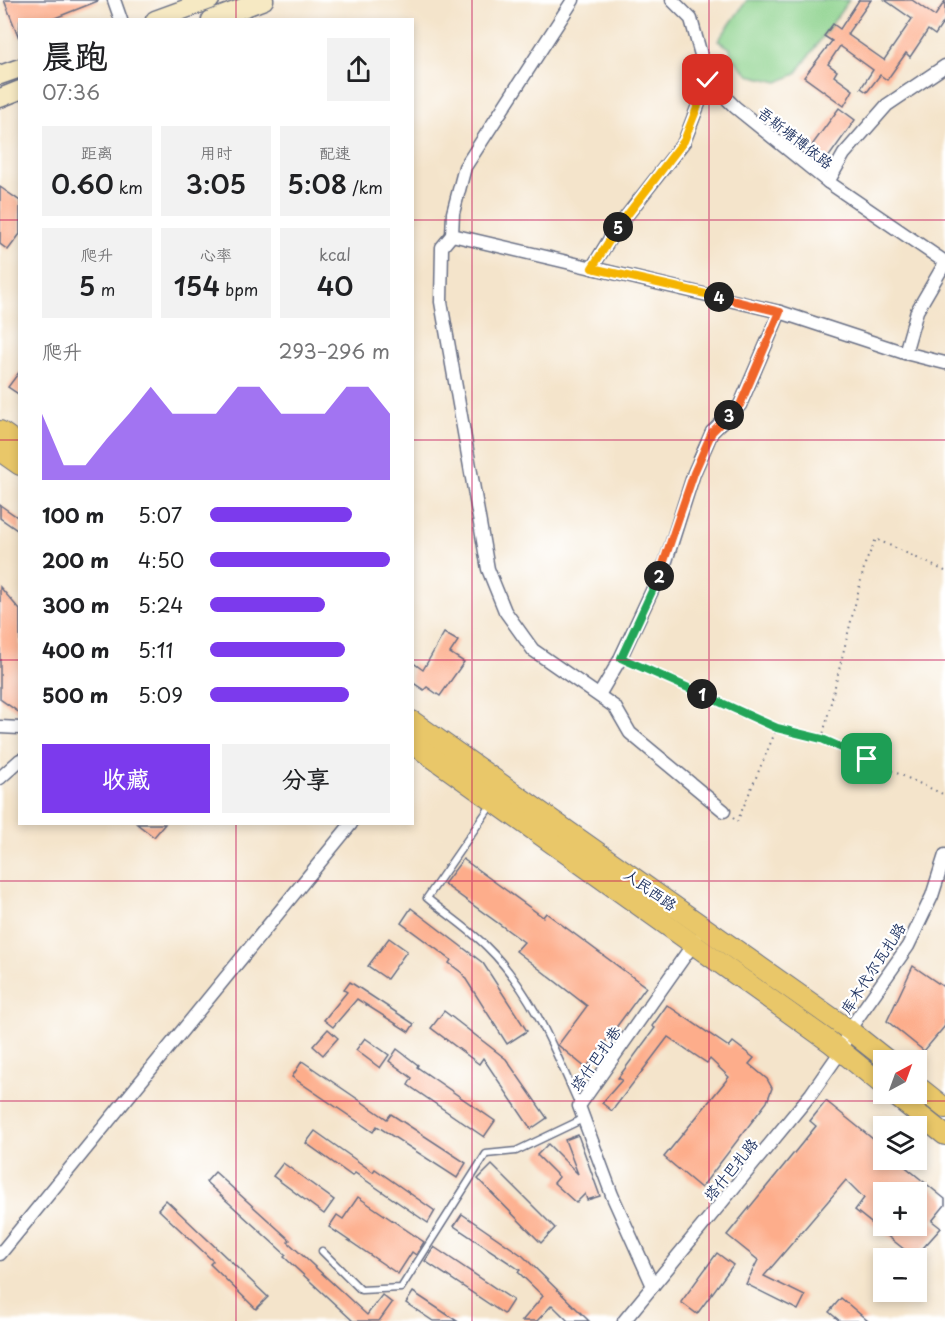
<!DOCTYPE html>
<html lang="zh">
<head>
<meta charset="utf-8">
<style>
	:root { --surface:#fff; --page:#f2f2f2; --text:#202124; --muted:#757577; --accent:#7c3aed }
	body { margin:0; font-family:"Playpen Sans","LXGW WenKai TC",sans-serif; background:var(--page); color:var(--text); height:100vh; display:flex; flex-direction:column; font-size:22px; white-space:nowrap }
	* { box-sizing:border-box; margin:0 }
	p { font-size:20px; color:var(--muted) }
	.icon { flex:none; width:33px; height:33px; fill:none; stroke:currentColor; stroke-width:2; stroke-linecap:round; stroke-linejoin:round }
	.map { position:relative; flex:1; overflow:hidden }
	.sheet { position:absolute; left:18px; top:18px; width:396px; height:807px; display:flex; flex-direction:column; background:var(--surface); border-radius:0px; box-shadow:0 3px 9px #0003 }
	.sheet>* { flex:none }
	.needle { width:39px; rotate:41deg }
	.controls { position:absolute; left:873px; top:1050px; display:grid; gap:12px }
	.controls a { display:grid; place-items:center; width:54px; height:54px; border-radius:0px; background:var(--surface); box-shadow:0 3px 9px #0003; font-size:30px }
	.pin { position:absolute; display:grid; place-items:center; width:51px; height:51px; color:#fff; margin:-26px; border-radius:12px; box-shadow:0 3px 9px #0006 }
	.km { position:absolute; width:30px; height:30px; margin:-15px; border-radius:50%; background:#222; color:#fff; font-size:16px; line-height:30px; text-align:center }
	.round { display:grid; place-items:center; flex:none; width:63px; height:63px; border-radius:0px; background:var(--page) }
	.summary { display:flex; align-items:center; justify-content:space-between; height:102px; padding:0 24px }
	h1 { font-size:33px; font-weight:600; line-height:45px }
	.figures { display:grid; grid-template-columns:repeat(3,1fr); gap:9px; height:102px; padding:6px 24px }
	.figures div { display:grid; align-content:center; border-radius:0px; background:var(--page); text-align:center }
	.figures b { font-size:26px; font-weight:600 }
	.figures small { font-size:16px; font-weight:400 }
	.figures p { font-size:16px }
	.chart { height:168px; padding:12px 24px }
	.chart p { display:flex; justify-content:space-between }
	.chart svg { width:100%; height:108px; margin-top:6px; fill:var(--accent); opacity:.7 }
	.cta { display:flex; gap:12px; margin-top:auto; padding:12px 24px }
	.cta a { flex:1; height:69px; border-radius:0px; background:var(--accent); color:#fff; font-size:24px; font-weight:600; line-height:69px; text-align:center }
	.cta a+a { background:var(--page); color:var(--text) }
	ul { padding:0 24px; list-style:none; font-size:20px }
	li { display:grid; grid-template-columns:96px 72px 1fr; align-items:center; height:45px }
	li i { height:15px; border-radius:8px; background:var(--accent) }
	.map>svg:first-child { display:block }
	.green { fill:#8bd18b; stroke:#538074; stroke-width:1.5 }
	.building { fill:#fdad8b; fill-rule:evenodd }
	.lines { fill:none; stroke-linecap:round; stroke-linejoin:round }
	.lane-casing { stroke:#676e84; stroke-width:9 }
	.street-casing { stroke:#676e84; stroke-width:15 }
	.secondary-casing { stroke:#676e84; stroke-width:21 }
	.primary-casing { stroke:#676e84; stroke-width:22 }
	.path { stroke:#676e84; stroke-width:2; stroke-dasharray:1.5 4.5; stroke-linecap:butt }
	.lane { stroke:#fff; stroke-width:6 }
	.street { stroke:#fff; stroke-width:12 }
	.secondary { stroke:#f6e9c3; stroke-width:18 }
	.primary { stroke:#e9c769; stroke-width:20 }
	.split-1-casing { stroke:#fff; stroke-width:12 }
	.split-2-casing { stroke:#fff; stroke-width:12 }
	.split-3-casing { stroke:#fff; stroke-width:12 }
	.split-4-casing { stroke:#fff; stroke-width:12 }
	.split-5-casing { stroke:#fff; stroke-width:12 }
	.split-6-casing { stroke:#fff; stroke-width:12 }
	.split-1 { stroke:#22a559; stroke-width:8 }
	.split-2 { stroke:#22a559; stroke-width:8 }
	.split-3 { stroke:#f0652b; stroke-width:8 }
	.split-4 { stroke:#f0652b; stroke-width:8 }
	.split-5 { stroke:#f5b400; stroke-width:8 }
	.split-6 { stroke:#f5b400; stroke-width:8 }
	.grid { fill:none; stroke:#c2185b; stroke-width:1.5; stroke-opacity:0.55 }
	.labels { text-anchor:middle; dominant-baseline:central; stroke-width:4.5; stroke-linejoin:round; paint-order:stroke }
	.street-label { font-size:15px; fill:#1b2f5e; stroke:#fff }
</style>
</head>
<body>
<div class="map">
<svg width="945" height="1321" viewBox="0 0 945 1321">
	<rect width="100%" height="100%" fill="#fff"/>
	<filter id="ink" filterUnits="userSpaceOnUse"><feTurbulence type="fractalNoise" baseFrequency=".0167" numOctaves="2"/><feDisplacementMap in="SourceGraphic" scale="12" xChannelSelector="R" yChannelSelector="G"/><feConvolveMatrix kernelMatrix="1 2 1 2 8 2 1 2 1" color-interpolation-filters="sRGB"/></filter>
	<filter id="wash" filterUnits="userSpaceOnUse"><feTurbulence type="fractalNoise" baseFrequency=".008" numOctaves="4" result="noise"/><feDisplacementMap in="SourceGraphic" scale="24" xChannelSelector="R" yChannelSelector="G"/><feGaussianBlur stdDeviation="1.35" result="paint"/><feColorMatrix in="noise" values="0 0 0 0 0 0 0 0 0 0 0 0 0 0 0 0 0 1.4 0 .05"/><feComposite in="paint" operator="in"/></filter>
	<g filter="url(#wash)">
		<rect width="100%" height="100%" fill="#f4e4cb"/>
		<polygon class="green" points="747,0 849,0 796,74 778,82 749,75 731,56 730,48 718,41"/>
		<g id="blocks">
			<g class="building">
				<polygon points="4,0 98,0 98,1 50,20 20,20 19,38"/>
				<polygon points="859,0 871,0 847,34 884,60 912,19 885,0 912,0 935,16 945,1 945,20 935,35 928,30 910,57 906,53 887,80 880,75 867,92 861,88 873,70 840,46 828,64 837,71 834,76 853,90 844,106 804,77 832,41 824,36 833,24 840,29"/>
				<polygon points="839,108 855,120 823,165 807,152"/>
				<polygon points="0,187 20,201 20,234 8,250 0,244"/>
				<polygon points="20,371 20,395 8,387"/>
				<polygon points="0,505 20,519 20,532 0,518"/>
				<polygon points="0,587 20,610 20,713 0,699"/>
				<polygon points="444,633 458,641 450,653 464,662 440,696 427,687 424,690 412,682 412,662 423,670"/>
				<polygon points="137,824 165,824 154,837"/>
				<polygon points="463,859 543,917 546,913 646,987 586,1068 558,1045 587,1006 516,951 524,942 444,884"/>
				<polygon points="411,908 483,963 527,1031 507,1044 462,973 449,963 451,960 401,923"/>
				<polygon points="389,938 407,951 387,979 368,966"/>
				<polygon points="913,966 945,988 945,1026 924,1051 887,1021"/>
				<polygon points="350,982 414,1024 409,1032 357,999 333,1027 324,1020 347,992 344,990"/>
				<polygon points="667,1005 729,1047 733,1042 754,1058 749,1064 767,1079 772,1088 767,1102 701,1188 664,1157 729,1077 710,1059 707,1063 668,1037 612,1111 602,1103 622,1080 618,1078 655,1028 652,1026"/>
				<polygon points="444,1011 506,1059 547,1118 531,1129 483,1058 479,1064 431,1028"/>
				<polygon points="328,1029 338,1038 323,1055 313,1046"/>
				<polygon points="365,1038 389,1055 380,1068 356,1050"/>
				<polygon points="397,1049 418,1065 417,1067 495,1121 484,1137 408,1085 412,1078 389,1061"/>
				<polygon points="302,1061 387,1119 391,1114 466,1163 457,1178 377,1126 373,1132 292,1077"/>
				<path d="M 826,1101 L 884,1148 L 884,1160 L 897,1160 L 945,1199 L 945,1205 L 932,1221 L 941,1228 L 914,1258 L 897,1258 L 905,1250 L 855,1210 L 864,1198 L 846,1180 L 764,1276 L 805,1296 L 798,1310 L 746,1284 L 758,1260 L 727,1235 L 816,1126 L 810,1121 ZM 884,1192 L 916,1192 L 916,1226 L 884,1226 Z"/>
				<polygon points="315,1131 373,1172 375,1169 435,1211 428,1223 355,1173 352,1176 306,1143"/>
				<polygon points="578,1135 600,1196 587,1200 585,1194 576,1203 554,1183 559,1177 537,1155 548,1144 578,1174 565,1140"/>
				<polygon points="283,1163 334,1200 324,1214 273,1176"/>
				<polygon points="492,1165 555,1228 541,1243 478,1179"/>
				<polygon points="215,1172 290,1240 288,1242 367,1315 382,1295 392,1303 379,1321 353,1321 284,1257 286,1255 206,1182"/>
				<polygon points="358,1197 424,1242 416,1255 412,1252 398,1274 329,1227 337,1215 343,1219"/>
				<polygon points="166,1200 268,1297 256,1309 210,1264 213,1261 158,1209"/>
				<polygon points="462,1214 523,1256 589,1321 568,1321 552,1305 537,1321 522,1321 543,1296 518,1272 520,1270 454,1226"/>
				<polygon points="434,1247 513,1300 504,1314 425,1261"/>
				<polygon points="717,1253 733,1265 697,1314 681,1302"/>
				<polygon points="413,1292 457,1321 433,1321 406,1303"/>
				<polygon points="841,1298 868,1321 840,1321 829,1312"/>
			</g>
		</g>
	</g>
	<g filter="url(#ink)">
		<use href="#blocks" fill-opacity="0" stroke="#676e84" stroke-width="1.5"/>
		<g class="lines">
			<defs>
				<g id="lane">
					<path d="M 492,804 L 427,898 C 446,914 469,929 487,947 C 531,990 555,1050 579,1105"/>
					<polyline points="322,1251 361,1290 401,1288 486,1154 516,1151 583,1119"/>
				</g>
				<g id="street">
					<polyline points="114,0 121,20"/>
					<polyline points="573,0 465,167 453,213 452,235 442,247 441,302 488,569 505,611 533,650 615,707 630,733 724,811"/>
					<polyline points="672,0 691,19 708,80 735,107 828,182 945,262"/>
					<polyline points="828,182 844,154 887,105 945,66"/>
					<polyline points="452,235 780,312 905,353 945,363"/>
					<polyline points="592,268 614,232 684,142 708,80"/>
					<polyline points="905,353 917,311 945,263"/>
					<polyline points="599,695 619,661 666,561 694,473 712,432 740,405 780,312"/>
					<polyline points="0,727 20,728"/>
					<polyline points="0,778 20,760"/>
					<polyline points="0,1254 351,824"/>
					<polyline points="653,1286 612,1195 579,1106 696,940"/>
					<polyline points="624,1321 811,1094 841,1051 849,1030 908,946 932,896 945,855"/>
				</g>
				<g id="secondary">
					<polyline points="155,20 210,0"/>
					<polyline points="211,20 264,0"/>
					<polyline points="0,75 20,68"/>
					<polyline points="0,98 20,90"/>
				</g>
				<g id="primary">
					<polyline points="0,431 20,445"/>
					<polyline points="0,451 20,465"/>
					<polyline points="412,721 849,1030 887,1060"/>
					<polyline points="412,743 830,1042 884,1086"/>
					<polyline points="916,1085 945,1108"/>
					<polyline points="893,1094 945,1135"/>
				</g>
			</defs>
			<use href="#lane" class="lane-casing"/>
			<use href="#street" class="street-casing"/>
			<use href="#secondary" class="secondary-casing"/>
			<use href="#primary" class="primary-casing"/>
			<g class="path">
				<polyline points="945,571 876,539 865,564 822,739 945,795"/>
				<polyline points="632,663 777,728"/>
				<polyline points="733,818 737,822 777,728 822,739"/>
			</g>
			<use href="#lane" class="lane"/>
			<use href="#street" class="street"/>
			<use href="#secondary" class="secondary"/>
			<use href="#primary" class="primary"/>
		</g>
	</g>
	<g class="lines" filter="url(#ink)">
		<defs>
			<polyline id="split-1" points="702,694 777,728 822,739 867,759"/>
			<polyline id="split-2" points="659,576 621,658 702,694"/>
			<polyline id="split-3" points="659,576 694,473 712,432 729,415"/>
			<polyline id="split-4" points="719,297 780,312 740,405 729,415"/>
			<polyline id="split-5" points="618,227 592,268 719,297"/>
			<polyline id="split-6" points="618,227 684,141 708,80"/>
		</defs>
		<use href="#split-1" class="split-1-casing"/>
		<use href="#split-2" class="split-2-casing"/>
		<use href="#split-3" class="split-3-casing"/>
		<use href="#split-4" class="split-4-casing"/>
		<use href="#split-5" class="split-5-casing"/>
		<use href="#split-6" class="split-6-casing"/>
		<use href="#split-1" class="split-1"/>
		<use href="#split-2" class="split-2"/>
		<use href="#split-3" class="split-3"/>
		<use href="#split-4" class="split-4"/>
		<use href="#split-5" class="split-5"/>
		<use href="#split-6" class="split-6"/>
	</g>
	<path class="grid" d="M 236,0 L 236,20M 472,0 L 472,1321M 709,0 L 709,1321M 0,220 L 20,220M 412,220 L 945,220M 0,440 L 20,440M 412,440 L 945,440M 0,660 L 20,660M 412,660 L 945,660M 236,824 L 236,1321M 0,881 L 945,881M 0,1101 L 945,1101"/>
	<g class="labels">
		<g class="street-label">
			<text transform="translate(796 137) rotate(38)">吾斯塘博依路</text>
			<text transform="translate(651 889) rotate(35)">人民西路</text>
			<text transform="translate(872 968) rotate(-57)">库木代尔瓦扎路</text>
			<text transform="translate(595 1058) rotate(-55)">塔什巴扎巷</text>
			<text transform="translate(730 1169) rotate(-51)">塔什巴扎路</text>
		</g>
	</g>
</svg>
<div class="controls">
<a><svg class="needle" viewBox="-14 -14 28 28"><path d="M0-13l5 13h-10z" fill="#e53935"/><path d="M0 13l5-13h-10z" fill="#757577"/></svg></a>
<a><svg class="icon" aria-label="layers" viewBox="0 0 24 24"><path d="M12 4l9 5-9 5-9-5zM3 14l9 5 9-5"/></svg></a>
<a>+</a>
<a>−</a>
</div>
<div class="pin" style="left:867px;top:759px;background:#1e9e55"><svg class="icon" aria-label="arrive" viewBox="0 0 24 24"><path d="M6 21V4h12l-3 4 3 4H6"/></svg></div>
<div class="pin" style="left:708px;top:80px;background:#d93025"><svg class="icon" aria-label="check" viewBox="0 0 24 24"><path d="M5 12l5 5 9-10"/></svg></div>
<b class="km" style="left:702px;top:694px">1</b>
<b class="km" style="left:659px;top:576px">2</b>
<b class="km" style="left:729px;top:415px">3</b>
<b class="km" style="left:719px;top:297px">4</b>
<b class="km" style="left:618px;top:227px">5</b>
<section class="sheet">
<div class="summary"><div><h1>晨跑</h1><p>07:36</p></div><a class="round"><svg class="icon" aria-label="share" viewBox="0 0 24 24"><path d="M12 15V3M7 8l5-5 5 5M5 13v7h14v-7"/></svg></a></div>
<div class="figures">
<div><p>距离</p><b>0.60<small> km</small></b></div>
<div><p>用时</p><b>3:05</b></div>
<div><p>配速</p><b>5:08<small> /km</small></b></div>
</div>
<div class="figures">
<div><p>爬升</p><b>5<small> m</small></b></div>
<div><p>心率</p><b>154<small> bpm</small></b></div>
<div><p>kcal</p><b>40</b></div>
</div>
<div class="chart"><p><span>爬升</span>293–296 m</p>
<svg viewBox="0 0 160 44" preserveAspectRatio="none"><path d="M0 44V17L10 38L20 38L30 27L40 17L50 6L60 17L70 17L80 17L90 6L100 6L110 17L120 17L130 17L140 6L150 6L160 17V44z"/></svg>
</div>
<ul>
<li><b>100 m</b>5:07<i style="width:79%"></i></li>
<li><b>200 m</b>4:50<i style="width:100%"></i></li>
<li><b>300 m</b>5:24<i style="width:64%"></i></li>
<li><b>400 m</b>5:11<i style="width:75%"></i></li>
<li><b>500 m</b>5:09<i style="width:77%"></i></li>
</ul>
<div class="cta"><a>收藏</a><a>分享</a></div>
</section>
</div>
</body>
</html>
